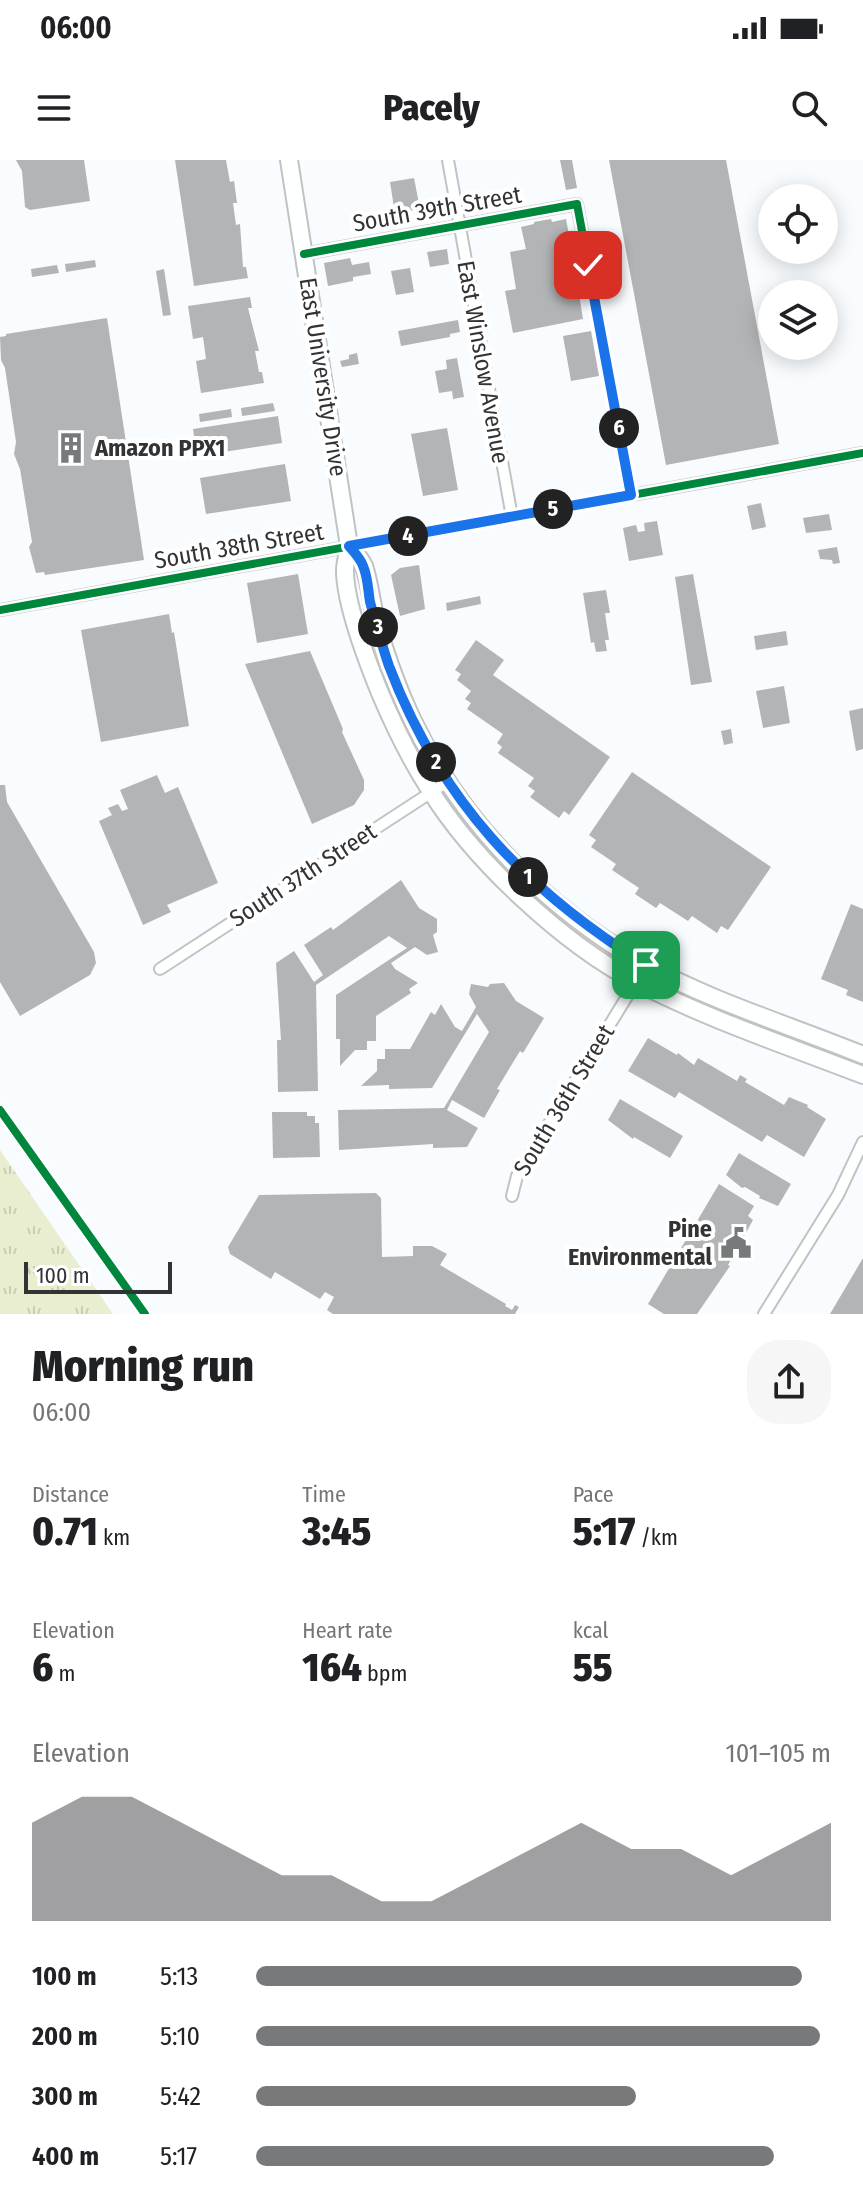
<!DOCTYPE html>
<html lang="en">
<head>
<meta charset="utf-8">
<style>
	:root { --surface:#fff; --page:#f6f6f6; --text:#202124; --muted:#757577; --accent:#78797b }
	body { margin:0; font-family:"Fira Sans Condensed",sans-serif; background:var(--page); color:var(--text); height:100vh; display:flex; flex-direction:column; font-size:30px; white-space:nowrap }
	* { box-sizing:border-box; margin:0 }
	p { font-size:26px; color:var(--muted) }
	.icon { flex:none; width:44px; height:44px; fill:none; stroke:currentColor; stroke-width:2; stroke-linecap:round; stroke-linejoin:round }
	.map { position:relative; height:1154px; overflow:hidden }
	.panel { display:flex; flex-direction:column; background:var(--surface); flex:1 }
	.panel>* { flex:none }
	.tools { position:absolute; left:758px; top:24px; display:grid; gap:16px }
	.tools a { display:grid; place-items:center; width:80px; height:80px; border-radius:50%; background:var(--surface); box-shadow:0 4px 20px #0003; font-size:40px }
	.scale { position:absolute; left:24px; bottom:20px; width:148px; box-sizing:border-box; padding-left:8px; border:4px solid #323335; border-top:0; font-size:22px; line-height:28px; white-space:nowrap; color:#323335; -webkit-text-stroke:6px #fff; paint-order:stroke }
	.pin { position:absolute; display:grid; place-items:center; width:68px; height:68px; color:#fff; margin:-34px; border-radius:16px; box-shadow:0 4px 12px #0006 }
	.km { position:absolute; width:40px; height:40px; margin:-20px; border-radius:50%; background:#222; color:#fff; font-size:22px; line-height:40px; text-align:center }
	.round { display:grid; place-items:center; flex:none; width:84px; height:84px; border-radius:32px; background:var(--page) }
	.overview { display:flex; align-items:center; justify-content:space-between; height:136px; padding:0 32px }
	h1 { font-size:44px; font-weight:800; line-height:60px }
	.stats { display:grid; grid-template-columns:repeat(3,1fr); gap:12px; height:136px; padding:8px 32px }
	.stats div { display:grid; align-content:center }
	.stats b { font-size:40px; font-weight:800 }
	.stats small { font-size:22px; font-weight:400 }
	.stats p { font-size:22px }
	.chart { height:224px; padding:16px 32px }
	.chart p { display:flex; justify-content:space-between }
	.chart svg { width:100%; height:144px; margin-top:8px; fill:var(--accent); opacity:.7 }
	ul { padding:0 32px; list-style:none; font-size:26px }
	li { display:grid; grid-template-columns:128px 96px 1fr; align-items:center; height:60px }
	li i { height:20px; border-radius:10px; background:var(--accent) }
	.status { display:flex; justify-content:space-between; align-items:center; height:56px; padding:0 40px; background:var(--surface); direction:ltr }
	.status svg { height:22px; fill:currentColor }
	header { display:flex; justify-content:space-between; align-items:center; height:104px; padding:0 32px; background:var(--surface); font-size:36px; font-weight:800 }
	.map>svg:first-child { display:block }
	.park { fill:url(#park-tufts) }
	.building { fill:#b2b4b5 }
	.lines { fill:none; stroke-linecap:round; stroke-linejoin:round }
	.minor-casing { stroke:#c0c2c4; stroke-width:14 }
	.primary-casing { stroke:#c0c2c4; stroke-width:20 }
	.minor { stroke:#feffff; stroke-width:10 }
	.primary { stroke:#feffff; stroke-width:16 }
	.cycleway-casing { stroke:#fff; stroke-width:13 }
	.cycleway { stroke:#00873e; stroke-width:8 }
	.route-casing { stroke:#fff; stroke-width:16 }
	.route { stroke:#1a73e8; stroke-width:10 }
	.labels { text-anchor:middle; dominant-baseline:central; stroke-width:8; stroke-linejoin:round; paint-order:stroke }
	.street-label { font-size:24px; fill:#323335; stroke:#fff }
	.poi-label { font-size:24px; font-weight:bold; fill:#323335; stroke:#fff; text-anchor:start }
</style>
</head>
<body>
<div class="status"><b>06:00</b><svg viewBox="0 0 49 12"><path d="M0 12V9h3v3zM5 12V6h3v6zM10 12V3h3v9zM15 12V0h3v12zM26 1h20v11H26zM47 4h2v5h-2z"/></svg></div>
<header><svg class="icon" aria-label="menu" viewBox="0 0 24 24"><path d="M4 6h16M4 12h16M4 18h16"/></svg>Pacely<svg class="icon" aria-label="search" viewBox="0 0 24 24"><circle cx="10" cy="10" r="6"/><path d="M15 15l6 6"/></svg></header>
<div class="map">
<svg width="863" height="1154" viewBox="0 0 863 1154">
	<defs>
		<pattern id="park-tufts" width="24" height="20" patternUnits="userSpaceOnUse" patternTransform="scale(2)"><rect width="24" height="20" fill="#eaeed1"/><path d="M3 7l-1-3M5 7V3M7 7l1-3M15 17l-1-3M17 17v-4M19 17l1-3" fill="none" stroke="#c9cdb4"/></pattern>
	</defs>
	<rect width="100%" height="100%" fill="#f9fcfe"/>
	<polygon class="park" points="0,990 113,1154 0,1154"/>
	<g class="building">
		<polygon points="16,0 84,0 90,41 30,50 25,47 22,11"/>
		<polygon points="175,0 226,0 230,22 234,21 237,43 233,43 236,65 240,64 243,107 246,107 248,118 194,126"/>
		<polygon points="560,0 572,0 577,28 566,30"/>
		<polygon points="609,0 726,0 779,284 666,305"/>
		<polygon points="414,18 420,49 395,54 390,22"/>
		<polygon points="551,59 552,62 566,59 574,102 577,101 578,108 575,109 583,159 513,173 505,131 516,129 510,92 526,89 521,67 534,64 534,62"/>
		<polygon points="447,89 449,104 430,107 427,92"/>
		<polygon points="350,98 352,105 369,102 371,114 353,117 353,121 328,126 324,103"/>
		<polygon points="95,100 96,107 66,112 65,104"/>
		<polygon points="57,105 59,113 32,117 31,109"/>
		<polygon points="410,108 414,132 396,135 391,111"/>
		<polygon points="164,109 171,155 163,156 156,111"/>
		<polygon points="250,137 252,148 248,148 259,191 255,191 259,212 262,212 264,223 201,233 196,201 206,199 203,177 193,179 188,146"/>
		<polygon points="107,158 144,400 45,415 44,412 36,413 29,387 32,382 20,309 14,294 16,282 5,208 1,200 0,177 6,176 6,174"/>
		<polygon points="458,160 460,172 450,174 450,177 401,186 398,171"/>
		<polygon points="591,171 599,216 571,221 563,176"/>
		<polygon points="357,193 359,204 342,207 340,201 349,199 349,195"/>
		<polygon points="457,198 464,237 453,239 452,231 439,233 435,211 447,209 446,200"/>
		<polygon points="273,243 275,251 242,256 241,248"/>
		<polygon points="231,249 232,257 200,262 199,254"/>
		<polygon points="278,256 282,283 197,296 193,269"/>
		<polygon points="447,268 458,330 423,336 411,274"/>
		<polygon points="285,304 291,341 206,354 200,318"/>
		<polygon points="761,343 766,367 752,370 747,346"/>
		<polygon points="829,354 832,370 806,373 803,358"/>
		<polygon points="657,361 663,395 629,401 623,368 636,365 638,372 645,371 644,363"/>
		<polygon points="837,387 840,403 833,404 832,400 820,399 818,390"/>
		<polygon points="419,405 425,449 400,456 391,415 400,408"/>
		<polygon points="298,414 308,474 257,483 247,423"/>
		<polygon points="693,414 712,522 691,525 675,417"/>
		<polygon points="606,430 610,453 605,453 609,480 605,480 607,491 596,492 594,482 591,483 583,433"/>
		<polygon points="480,436 481,444 447,451 446,443"/>
		<polygon points="169,454 172,473 174,472 189,566 101,582 81,470"/>
		<polygon points="786,471 788,485 756,490 754,476"/>
		<polygon points="476,480 504,500 493,515 610,597 569,655 564,651 559,658 530,637 535,631 528,626 534,618 498,593 502,587 497,583 503,574 467,549 471,543 465,539 471,531 457,520 461,514 455,510"/>
		<polygon points="310,491 343,569 342,572 364,620 364,630 354,645 312,664 245,504"/>
		<polygon points="784,526 790,563 763,568 756,531"/>
		<polygon points="863,548 863,589 856,591 849,551"/>
		<polygon points="731,569 733,583 724,585 721,571"/>
		<polygon points="632,612 771,707 728,770 721,766 717,773 692,756 688,761 660,743 656,748 635,734 639,728 612,710 616,704 591,687 596,680 589,675"/>
		<polygon points="157,615 165,633 178,627 218,723 167,745 171,752 143,765 99,661 112,655 108,648 118,644 122,651 128,649 120,630"/>
		<polygon points="0,625 5,625 7,642 94,792 96,803 90,815 20,856 0,822"/>
		<polygon points="401,720 419,748 437,759 437,772 433,775 438,792 427,795 415,787 391,803 395,809 418,823 409,829 411,833 376,856 376,881 367,881 367,890 355,890 340,906 340,879 336,879 336,835 407,788 389,776 316,825 318,931 278,932 277,880 281,880 276,803 294,791 314,822 323,815 304,785 331,767 333,770"/>
		<polygon points="851,744 863,749 863,842 846,835 848,830 821,819"/>
		<polygon points="504,823 516,841 544,858 523,893 520,891 497,929 500,930 484,958 452,940 447,950 478,968 467,987 433,988 433,984 339,990 338,950 444,948 489,872 477,854 432,928 389,929 389,925 361,926 377,911 377,899 385,899 385,889 410,889 431,852 435,855 441,844 455,867 462,871 476,847 469,834 471,824 488,827 490,824"/>
		<polygon points="648,878 677,895 678,893 694,905 698,898 737,921 740,915 747,919 745,922 784,945 789,937 808,945 807,947 826,959 804,997 767,975 762,982 679,932 675,938 628,911"/>
		<polygon points="620,939 683,976 670,998 634,977 633,979 608,960"/>
		<polygon points="272,952 307,952 307,956 315,956 315,963 319,963 320,997 273,998"/>
		<polygon points="739,993 791,1024 778,1046 759,1038 760,1036 745,1027 742,1028 726,1015"/>
		<polygon points="719,1024 754,1046 748,1056 753,1060 728,1105 730,1106 697,1154 664,1154 648,1144"/>
		<polygon points="376,1033 381,1038 382,1097 413,1096 413,1086 432,1086 447,1094 440,1105 506,1144 505,1146 512,1150 515,1145 519,1147 515,1154 333,1154 327,1150 334,1137 325,1132 320,1139 275,1112 271,1119 230,1094 228,1087 259,1035"/>
		<polygon points="863,1098 863,1154 830,1154"/>
	</g>
	<g class="lines">
		<defs>
			<g id="minor">
				<polyline points="448,0 512,357"/>
				<polyline points="304,94 577,44 631,335"/>
				<polyline points="0,450 863,293"/>
				<polyline points="160,809 447,622"/>
				<polyline points="512,1036 517,1016 639,817"/>
				<polyline points="764,1154 838,1035 863,982"/>
			</g>
			<g id="primary">
				<path d="M 289,0 L 349,386 C 348,394 345,403 345,410 C 345,444 367,501 380,533 C 394,566 410,599 430,630 C 474,701 563,784 638,823 C 710,860 788,886 863,915"/>
				<path d="M 349,386 C 354,392 361,399 364,406 C 370,424 372,446 377,465 C 387,498 398,530 413,561 C 462,663 546,748 644,804 C 710,841 792,866 863,895"/>
			</g>
		</defs>
		<use href="#minor" class="minor-casing"/>
		<use href="#primary" class="primary-casing"/>
		<use href="#minor" class="minor"/>
		<use href="#primary" class="primary"/>
		<defs>
			<g id="cycleway">
				<polyline points="304,94 577,44 631,335"/>
				<polyline points="0,450 863,293"/>
				<polyline points="0,950 145,1154"/>
			</g>
		</defs>
		<use href="#cycleway" class="cycleway-casing"/>
		<use href="#cycleway" class="cycleway"/>
	</g>
	<g class="lines">
		<defs>
			<path id="route" d="M 588,105 L 631,335 L 349,386 C 354,392 361,399 363,406 C 368,417 368,430 370,442 C 376,463 382,486 389,506 C 440,640 525,730 646,805"/>
		</defs>
		<use href="#route" class="route-casing"/>
		<use href="#route" class="route"/>
	</g>
	<defs>
		<symbol id="building-bare" viewBox="-9 -9 18 18"><path d="M-4-6H4V6H1V3H-1V6H-4ZM-2.5-4.3h1.7v1.8h-1.7ZM.8-4.3h1.7v1.8H.8ZM-2.5-1h1.7V.8h-1.7ZM.8-1h1.7V.8H.8Z" fill="#78797b" stroke="#fff" stroke-width="2.5" paint-order="stroke"/></symbol>
		<symbol id="civic-bare" viewBox="-9 -9 18 18"><path d="M-.6-6.5H3V-4.5H.6V-3L4-1V1h2V6H-6V1h2V-1L-.6-3ZM-1.2 2.5V6h2.4V2.5Z" fill="#78797b" stroke="#fff" stroke-width="2.5" paint-order="stroke"/></symbol>
	</defs>
	<g fill-rule="evenodd">
		<use href="#building-bare" x="49" y="266" width="44" height="44"/>
		<use href="#civic-bare" x="714" y="1061" width="44" height="44"/>
	</g>
	<g class="labels">
		<g class="street-label">
			<text transform="translate(437 49) rotate(-10)">South 39th Street</text>
			<text transform="translate(483 202) rotate(80)">East Winslow Avenue</text>
			<text transform="translate(323 217) rotate(81)">East University Drive</text>
			<text transform="translate(239 386) rotate(-10)">South 38th Street</text>
			<text transform="translate(303 715) rotate(-33)">South 37th Street</text>
			<text transform="translate(564 940) rotate(-59)">South 36th Street</text>
		</g>
		<g class="poi-label">
			<text x="95" y="288">Amazon PPX1</text>
			<text x="712" y="1069" text-anchor="end">Pine<tspan x="712" dy="28">Environmental</tspan></text>
		</g>
	</g>
</svg>
<div class="tools">
<a><svg class="icon" aria-label="locate" viewBox="0 0 24 24"><circle cx="12" cy="12" r="6"/><path d="M12 2v4M12 18v4M2 12h4M18 12h4"/></svg></a>
<a><svg class="icon" aria-label="layers" viewBox="0 0 24 24"><path d="M12 4l9 5-9 5-9-5zM3 14l9 5 9-5"/></svg></a>
</div>
<div class="scale">100 m</div>
<div class="pin" style="left:646px;top:805px;background:#1e9e55"><svg class="icon" aria-label="arrive" viewBox="0 0 24 24"><path d="M6 21V4h12l-3 4 3 4H6"/></svg></div>
<div class="pin" style="left:588px;top:105px;background:#d93025"><svg class="icon" aria-label="check" viewBox="0 0 24 24"><path d="M5 12l5 5 9-10"/></svg></div>
<b class="km" style="left:528px;top:717px">1</b>
<b class="km" style="left:436px;top:602px">2</b>
<b class="km" style="left:378px;top:467px">3</b>
<b class="km" style="left:408px;top:376px">4</b>
<b class="km" style="left:553px;top:349px">5</b>
<b class="km" style="left:619px;top:268px">6</b>
</div>
<section class="panel">
<div class="overview"><div><h1>Morning run</h1><p>06:00</p></div><a class="round"><svg class="icon" aria-label="share" viewBox="0 0 24 24"><path d="M12 15V3M7 8l5-5 5 5M5 13v7h14v-7"/></svg></a></div>
<div class="stats">
<div><p>Distance</p><b>0.71<small> km</small></b></div>
<div><p>Time</p><b>3:45</b></div>
<div><p>Pace</p><b>5:17<small> /km</small></b></div>
</div>
<div class="stats">
<div><p>Elevation</p><b>6<small> m</small></b></div>
<div><p>Heart rate</p><b>164<small> bpm</small></b></div>
<div><p>kcal</p><b>55</b></div>
</div>
<div class="chart"><p><span>Elevation</span>101–105 m</p>
<svg viewBox="0 0 160 44" preserveAspectRatio="none"><path d="M0 44V14L10 6L20 6L30 14L40 22L50 30L60 30L70 38L80 38L90 30L100 22L110 14L120 22L130 22L140 30L150 22L160 14V44z"/></svg>
</div>
<ul>
<li><b>100 m</b>5:13<i style="width:95%"></i></li>
<li><b>200 m</b>5:10<i style="width:98%"></i></li>
<li><b>300 m</b>5:42<i style="width:66%"></i></li>
<li><b>400 m</b>5:17<i style="width:90%"></i></li>
</ul>
</section>
</body>
</html>
